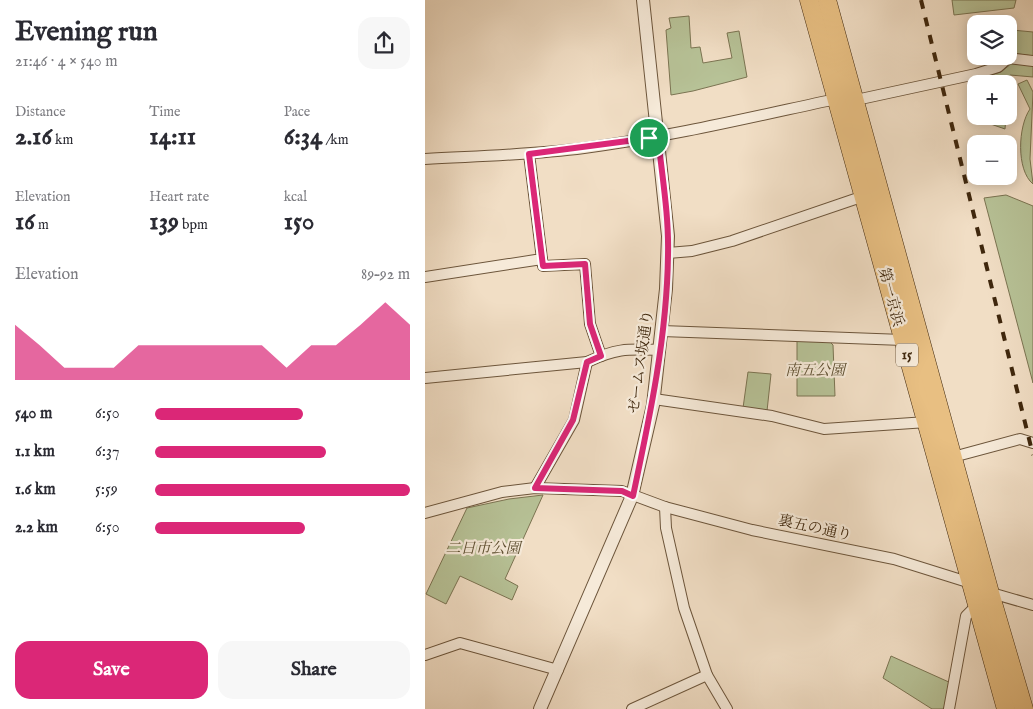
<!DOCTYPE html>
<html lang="en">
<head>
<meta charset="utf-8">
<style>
	:root { --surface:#fff; --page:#f7f7f7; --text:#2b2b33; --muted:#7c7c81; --accent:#db2777 }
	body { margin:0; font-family:"IM FELL English","Noto Serif JP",serif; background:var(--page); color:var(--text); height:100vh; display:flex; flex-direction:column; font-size:19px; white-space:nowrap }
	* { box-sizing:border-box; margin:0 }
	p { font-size:16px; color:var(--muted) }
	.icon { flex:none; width:28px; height:28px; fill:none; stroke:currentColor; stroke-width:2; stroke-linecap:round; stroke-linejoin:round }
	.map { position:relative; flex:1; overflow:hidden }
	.drawer { display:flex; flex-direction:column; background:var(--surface); width:425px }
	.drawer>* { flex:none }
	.fabs { position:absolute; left:542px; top:15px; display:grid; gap:10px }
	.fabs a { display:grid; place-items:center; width:50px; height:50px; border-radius:10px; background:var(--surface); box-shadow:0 2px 12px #0003; font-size:25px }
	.pin { position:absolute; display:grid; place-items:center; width:42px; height:42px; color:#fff; margin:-21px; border:2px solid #fff; border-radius:50%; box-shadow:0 1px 5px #0007 }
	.round { display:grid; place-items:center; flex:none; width:52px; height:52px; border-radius:15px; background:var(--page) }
	.headline { display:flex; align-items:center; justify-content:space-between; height:85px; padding:0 15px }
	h1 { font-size:28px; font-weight:700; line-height:38px }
	.figures { display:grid; grid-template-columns:repeat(3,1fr); gap:8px; height:85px; padding:5px 15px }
	.figures div { display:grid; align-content:center }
	.figures b { font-size:25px; font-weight:700 }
	.figures small { font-size:14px; font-weight:400 }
	.figures p { font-size:14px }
	.chart { height:140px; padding:10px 15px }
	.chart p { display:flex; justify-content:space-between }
	.chart svg { width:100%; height:90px; margin-top:5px; fill:var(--accent); opacity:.7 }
	.button { display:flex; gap:10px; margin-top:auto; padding:10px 15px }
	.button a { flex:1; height:58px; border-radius:15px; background:var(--accent); color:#fff; font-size:20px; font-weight:700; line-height:58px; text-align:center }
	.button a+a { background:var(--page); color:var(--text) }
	ul { padding:0 15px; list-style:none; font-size:16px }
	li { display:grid; grid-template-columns:80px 60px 1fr; align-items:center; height:38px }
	li i { height:12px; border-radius:6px; background:var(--accent) }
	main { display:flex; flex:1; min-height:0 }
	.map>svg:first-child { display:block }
	.green { fill:#b7c297; stroke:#7b7452 }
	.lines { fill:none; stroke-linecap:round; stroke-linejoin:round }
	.minor-casing { stroke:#6c553b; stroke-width:12 }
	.tertiary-casing { stroke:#6c553b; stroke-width:14 }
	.trunk-casing { stroke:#3f270d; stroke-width:19 }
	.minor { stroke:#f6ead9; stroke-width:10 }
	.tertiary { stroke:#f6ead9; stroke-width:12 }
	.trunk { stroke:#e8bf82; stroke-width:18 }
	.rail { stroke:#3f270d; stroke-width:4; stroke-dasharray:9 9; stroke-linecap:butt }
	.route-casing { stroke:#fff; stroke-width:10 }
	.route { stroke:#db2777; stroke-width:6 }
	.labels { text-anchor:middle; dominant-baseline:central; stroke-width:4.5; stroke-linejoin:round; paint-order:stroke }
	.shield { fill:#f6ead9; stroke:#76624a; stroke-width:1 }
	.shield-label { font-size:14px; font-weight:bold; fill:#3f270d }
	.street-label { font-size:15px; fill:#3f270d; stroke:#f6ead9 }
	.park-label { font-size:15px; font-style:italic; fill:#5d4e30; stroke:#f6ead9 }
</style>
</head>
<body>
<main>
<section class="drawer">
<div class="headline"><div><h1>Evening run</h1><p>21:46 · 4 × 540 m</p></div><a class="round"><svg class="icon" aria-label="share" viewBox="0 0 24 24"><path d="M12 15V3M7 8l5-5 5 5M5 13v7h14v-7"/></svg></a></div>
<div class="figures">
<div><p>Distance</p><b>2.16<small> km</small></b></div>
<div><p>Time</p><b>14:11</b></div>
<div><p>Pace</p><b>6:34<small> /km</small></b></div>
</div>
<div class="figures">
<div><p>Elevation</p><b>16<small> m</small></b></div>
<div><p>Heart rate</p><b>139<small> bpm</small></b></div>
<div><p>kcal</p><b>150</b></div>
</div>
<div class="chart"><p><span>Elevation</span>89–92 m</p>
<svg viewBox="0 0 160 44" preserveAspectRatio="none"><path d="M0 44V17L10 27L20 38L30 38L40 38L50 27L60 27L70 27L80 27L90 27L100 27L110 38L120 27L130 27L140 17L150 6L160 17V44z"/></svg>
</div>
<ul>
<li><b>540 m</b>6:50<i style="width:58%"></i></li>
<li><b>1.1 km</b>6:37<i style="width:67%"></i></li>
<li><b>1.6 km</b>5:59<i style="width:100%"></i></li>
<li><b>2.2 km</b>6:50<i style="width:59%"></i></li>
</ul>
<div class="button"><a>Save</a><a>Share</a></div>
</section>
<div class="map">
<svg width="608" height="709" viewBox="0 0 608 709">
	<rect width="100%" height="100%" fill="#f1dec5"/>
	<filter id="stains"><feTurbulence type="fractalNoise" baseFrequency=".004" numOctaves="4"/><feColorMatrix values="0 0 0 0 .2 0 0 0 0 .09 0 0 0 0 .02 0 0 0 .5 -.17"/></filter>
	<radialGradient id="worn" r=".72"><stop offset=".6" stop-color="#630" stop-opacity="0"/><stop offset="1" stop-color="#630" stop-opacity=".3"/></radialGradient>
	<g class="green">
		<polygon points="527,0 591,0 589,8 529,15"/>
		<polygon points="264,16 266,48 275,47 278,63 307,58 302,33 314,31 322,77 268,91 246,95 241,30 246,28 244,18"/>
		<polygon points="587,30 608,32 608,56 586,53"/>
		<polygon points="587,63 608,64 608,77 585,75 584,91 584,84 557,84 557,77 576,72"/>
		<path d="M 602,80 L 608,92 L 605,159 L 608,184 C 591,170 593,126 605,109 L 593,84 Z"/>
		<polygon points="557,116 581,116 580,129 557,121"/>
		<polygon points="581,195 608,206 608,383 559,198"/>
		<polygon points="372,339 403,340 408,345 410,396 372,396"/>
		<polygon points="323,372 346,374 342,411 318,408"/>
		<polygon points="118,495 80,579 93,586 87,600 35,576 21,604 1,594 42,508 84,499"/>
		<polygon points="466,656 526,683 522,704 518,709 507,709 458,678"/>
	</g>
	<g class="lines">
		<defs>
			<g id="minor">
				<polyline points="431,100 551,74 573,67 583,58 608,61"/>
				<path d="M 0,159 C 53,156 106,155 159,148 C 244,137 327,117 411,99"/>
				<polyline points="243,253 267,251 307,241 439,196"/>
				<polyline points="117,259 118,266 160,264 165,324 176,356"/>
				<polyline points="0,277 117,259 104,154"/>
				<polyline points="237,331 478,340"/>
				<path d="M 0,378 L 162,362 C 192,348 202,349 234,350"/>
				<polyline points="229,399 347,416 399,429 502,422"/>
				<polyline points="528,457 595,439 608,443"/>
				<polyline points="110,488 149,420 162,362"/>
				<polyline points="240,507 241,528 259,608 282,675 302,709"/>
				<polyline points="0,513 77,492 110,488 197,491 240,507 327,530 469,559 549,584"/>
				<polyline points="563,592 608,605"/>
				<polyline points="0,655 35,643 133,670"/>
				<polyline points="207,709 282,675"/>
				<polyline points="524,709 541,616 555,602"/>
			</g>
			<polyline id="tertiary" points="115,709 207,496 228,405 241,289 243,236 218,0"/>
			<g id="trunk">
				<polyline points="384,0 581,709"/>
				<polyline points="402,0 565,593 599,709"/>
			</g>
		</defs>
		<use href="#minor" class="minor-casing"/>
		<use href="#tertiary" class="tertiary-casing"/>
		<use href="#trunk" class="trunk-casing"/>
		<use href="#minor" class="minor"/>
		<use href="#tertiary" class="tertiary"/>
		<use href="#trunk" class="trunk"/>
		<polyline class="rail" points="496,0 608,455"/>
	</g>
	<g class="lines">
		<defs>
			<path id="route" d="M 233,137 C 237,176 244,215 243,255 C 242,336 225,416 208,496 L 197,491 L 110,488 L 148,420 L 162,362 L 176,356 L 165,324 L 160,264 L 118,266 L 104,154 Z"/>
		</defs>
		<use href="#route" class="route-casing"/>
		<use href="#route" class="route"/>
	</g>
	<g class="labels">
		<rect class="shield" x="471" y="343.5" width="22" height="23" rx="4"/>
		<g class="shield-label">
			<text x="482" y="355">15</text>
		</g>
		<g class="street-label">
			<text transform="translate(466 297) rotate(75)">第一京浜</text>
			<text transform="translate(216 362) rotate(-82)">ゼームス坂通り</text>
			<text transform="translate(390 528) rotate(12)">裏五の通り</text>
		</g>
		<g class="park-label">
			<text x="390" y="370">南五公園</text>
			<text x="58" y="548">二日市公園</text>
		</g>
	</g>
	<rect width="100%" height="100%" filter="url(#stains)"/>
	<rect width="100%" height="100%" fill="url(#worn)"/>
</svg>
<div class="fabs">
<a><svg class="icon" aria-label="layers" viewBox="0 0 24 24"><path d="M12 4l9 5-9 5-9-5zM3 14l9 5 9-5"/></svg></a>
<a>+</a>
<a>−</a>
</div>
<div class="pin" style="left:224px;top:138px;background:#1e9e55"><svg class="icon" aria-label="arrive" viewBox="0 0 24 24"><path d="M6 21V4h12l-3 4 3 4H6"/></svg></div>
</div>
</main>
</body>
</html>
